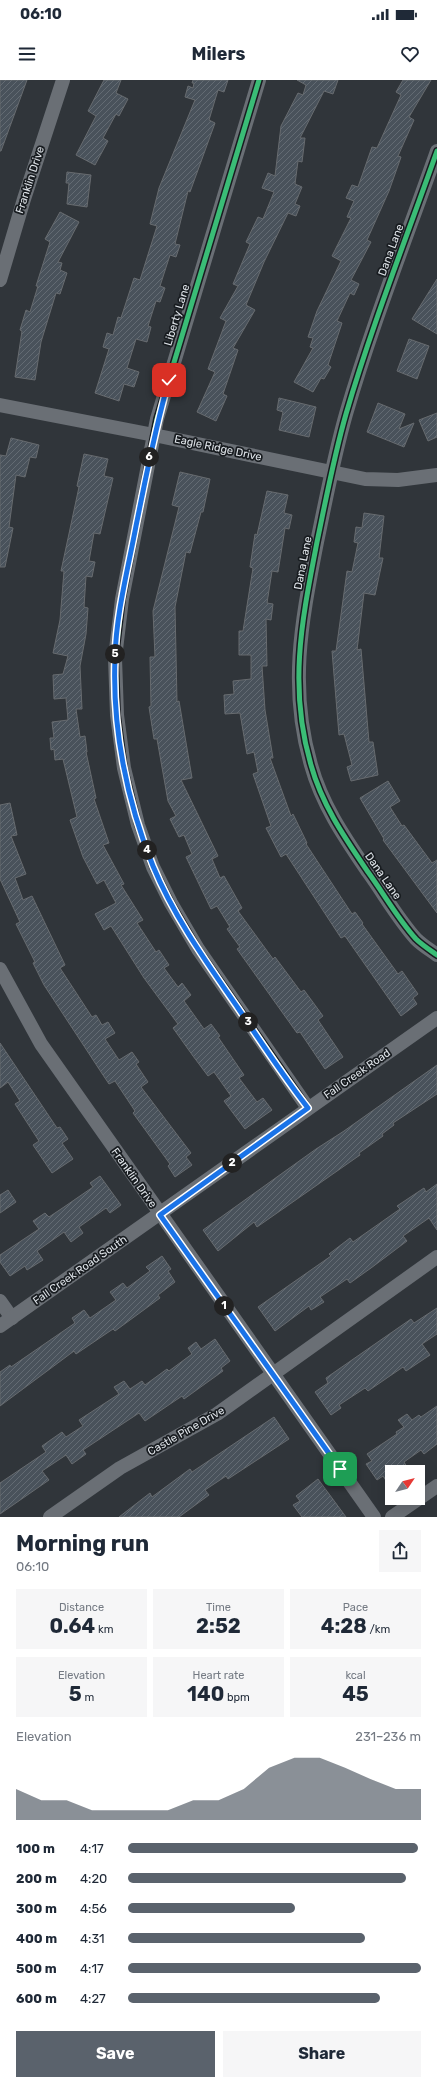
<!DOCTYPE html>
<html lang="en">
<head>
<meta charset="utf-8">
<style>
	:root { --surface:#fff; --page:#f6f6f7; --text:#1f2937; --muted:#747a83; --accent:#5a626c }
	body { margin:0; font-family:Rubik,sans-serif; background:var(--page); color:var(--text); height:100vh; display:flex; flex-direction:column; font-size:15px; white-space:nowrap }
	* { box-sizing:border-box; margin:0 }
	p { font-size:13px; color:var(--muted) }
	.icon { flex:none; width:22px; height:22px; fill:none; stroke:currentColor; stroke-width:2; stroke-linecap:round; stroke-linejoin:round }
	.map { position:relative; height:1437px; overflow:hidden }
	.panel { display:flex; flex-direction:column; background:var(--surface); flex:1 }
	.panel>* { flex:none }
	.needle { width:26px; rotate:55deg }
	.tools { position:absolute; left:385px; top:1385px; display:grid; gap:8px }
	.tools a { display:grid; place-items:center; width:40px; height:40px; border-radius:0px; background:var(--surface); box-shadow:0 4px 16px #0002; font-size:20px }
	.pin { position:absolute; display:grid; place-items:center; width:34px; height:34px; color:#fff; margin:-17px; border-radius:8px; box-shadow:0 2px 6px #0006 }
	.km { position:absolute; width:20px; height:20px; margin:-10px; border-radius:50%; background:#222; color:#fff; font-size:11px; line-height:20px; text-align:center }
	.round { display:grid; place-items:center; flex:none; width:42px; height:42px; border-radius:0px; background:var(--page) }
	.summary { display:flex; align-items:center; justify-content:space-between; height:68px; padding:0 16px }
	h1 { font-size:22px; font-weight:700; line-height:30px }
	.figures { display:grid; grid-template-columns:repeat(3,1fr); gap:6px; height:68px; padding:4px 16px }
	.figures div { display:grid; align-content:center; border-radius:0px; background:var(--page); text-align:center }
	.figures b { font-size:20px; font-weight:700 }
	.figures small { font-size:11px; font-weight:400 }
	.figures p { font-size:11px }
	.chart { height:112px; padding:8px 16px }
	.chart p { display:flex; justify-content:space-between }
	.chart svg { width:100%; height:72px; margin-top:4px; fill:var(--accent); opacity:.7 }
	.action { display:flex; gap:8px; margin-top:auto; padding:8px 16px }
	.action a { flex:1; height:46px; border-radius:0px; background:var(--accent); color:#fff; font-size:16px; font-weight:700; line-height:46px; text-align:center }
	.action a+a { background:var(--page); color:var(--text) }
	ul { padding:0 16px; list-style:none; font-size:13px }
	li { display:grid; grid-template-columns:64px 48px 1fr; align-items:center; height:30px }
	li i { height:10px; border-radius:5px; background:var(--accent) }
	.status { display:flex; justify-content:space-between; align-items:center; height:28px; padding:0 20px; background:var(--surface); direction:ltr }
	.status svg { height:11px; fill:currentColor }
	header { display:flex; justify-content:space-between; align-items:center; height:52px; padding:0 16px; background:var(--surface); font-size:18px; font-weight:700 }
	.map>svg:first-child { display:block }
	.building { fill:url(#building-hatch); stroke:#676b6f }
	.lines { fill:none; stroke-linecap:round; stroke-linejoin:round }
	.minor { stroke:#6a6f75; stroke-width:14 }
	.cycleway-casing { stroke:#181c20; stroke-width:8 }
	.cycleway { stroke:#3abd76; stroke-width:5 }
	.route-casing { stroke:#fff; stroke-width:8 }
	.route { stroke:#1a73e8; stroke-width:5 }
	.labels { text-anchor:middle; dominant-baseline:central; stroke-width:3.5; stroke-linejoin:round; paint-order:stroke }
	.street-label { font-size:11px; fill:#dfe4e9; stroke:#181c20 }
</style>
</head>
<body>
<div class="status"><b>06:10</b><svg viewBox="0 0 49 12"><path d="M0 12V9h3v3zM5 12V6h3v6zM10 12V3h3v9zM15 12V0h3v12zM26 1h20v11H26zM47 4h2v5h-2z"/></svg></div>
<header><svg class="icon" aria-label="menu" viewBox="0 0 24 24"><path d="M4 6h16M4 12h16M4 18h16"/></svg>Milers<svg class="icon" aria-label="heart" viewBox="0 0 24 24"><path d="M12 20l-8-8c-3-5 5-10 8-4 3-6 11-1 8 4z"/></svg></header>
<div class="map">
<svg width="437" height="1437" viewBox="0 0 437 1437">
	<defs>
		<pattern id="building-hatch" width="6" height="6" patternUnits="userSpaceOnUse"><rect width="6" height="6" fill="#49525b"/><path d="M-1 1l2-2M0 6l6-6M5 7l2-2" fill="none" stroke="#636b73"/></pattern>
	</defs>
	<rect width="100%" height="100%" fill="#30353a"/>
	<g class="building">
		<polygon points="0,0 27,0 1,71 0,71"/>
		<polygon points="104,0 121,0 116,13 128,19 119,36 116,34 103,58 108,61 95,85 76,75 96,36 88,31"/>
		<polygon points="193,0 228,0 224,12 218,10 209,40 215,43 190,112 188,111 175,164 180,165 176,177 170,175 160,206 165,208 160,222 156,221 148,246 151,247 147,262 136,259 127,288 139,292 134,307 124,304 119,321 95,313 109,269 103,267 107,253 113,255 118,237 121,238 134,198 140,200 157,146 150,144 159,108 195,20 185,17 188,6 193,8 194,3 192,3"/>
		<polygon points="297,0 338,0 333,14 324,11 300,58 305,58 302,82 298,81 295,104 302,107 295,124 300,126 296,136 288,133 264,182 246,225 255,230 233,268 238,270 223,314 227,316 216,341 197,332 215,292 208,289 226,241 220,238 238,206 233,204 250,164 246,162 258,137 263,139 274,112 262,108 268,93 275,96 281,46 298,13 303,15 306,5"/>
		<polygon points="403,0 431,0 409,37 414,40 398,76 401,77 389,111 367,160 371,162 351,200 359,204 354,215 350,213 337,241 342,243 328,285 331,287 324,299 321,298 313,312 294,302 313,268 310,267 313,258 308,257 317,231 341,181 332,176 351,138 347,137 354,121 346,118 352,105 358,107 372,67 377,68 401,15 396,12"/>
		<polygon points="67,92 91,95 87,127 67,124 69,103 66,103"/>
		<polygon points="60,132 79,142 58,182 62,183 60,190 67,193 60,214 56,213 41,262 35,300 15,297 22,251 20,250 26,230 30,232 38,206 36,206 50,162 45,159"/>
		<polygon points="437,199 437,254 412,239"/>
		<polygon points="409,259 429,266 417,299 397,291"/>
		<polygon points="279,318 316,327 309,357 279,350 283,332 277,330"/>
		<polygon points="378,323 405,334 399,349 414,343 404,367 367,352"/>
		<polygon points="437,333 437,357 428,361 419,340"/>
		<polygon points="11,358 39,365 36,378 30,377 25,397 16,395 9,447 13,448 5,487 0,487 0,375 6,376"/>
		<polygon points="84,374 108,379 104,396 113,398 100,454 94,453 89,481 95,482 92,497 86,496 84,527 88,528 86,554 80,586 82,629 76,629 80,657 85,656 87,672 86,672 96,718 94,719 109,763 103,765 124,804 121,805 143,840 137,843 156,872 159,870 169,885 164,888 178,907 182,903 191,915 184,921 204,949 211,944 220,956 218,957 244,995 239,998 257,1022 263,1018 272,1030 245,1049 224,1021 231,1016 214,992 208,996 193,976 173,948 178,944 144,898 111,846 104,850 95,834 116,823 104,800 97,804 83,777 70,740 77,737 63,679 55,680 54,669 51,670 50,658 54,658 52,642 68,640 66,618 54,619 53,595 63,594 68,576 53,573 60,540 64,491 61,491 79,407 77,406"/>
		<polygon points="180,392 210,399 203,432 201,432 190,473 186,472 175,527 177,622 179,621 192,698 181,700 218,776 212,779 220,798 224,796 242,828 238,831 273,879 275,877 301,912 304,910 323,936 318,940 343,977 325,989 300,952 297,953 237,869 240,867 227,849 230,847 217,826 211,829 186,777 192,774 184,755 179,757 170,739 176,736 168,721 157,659 154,659 149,627 151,626 150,577 155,577 153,531 179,427 172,425"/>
		<polygon points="267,411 288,415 284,433 292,435 289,449 285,448 278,492 272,491 267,523 273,524 271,540 266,539 267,586 262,586 265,630 273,678 270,678 291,736 293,734 307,763 306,764 352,834 355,832 363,843 362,844 398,894 402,891 418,914 413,918 417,924 401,936 345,856 341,858 286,774 281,777 266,748 271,746 253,694 258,692 254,672 247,674 240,633 225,634 224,615 234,614 233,601 251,599 251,575 239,575 239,551 243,551 253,488 250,487 255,454 257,455"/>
		<polygon points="364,433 384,436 379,478 383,478 375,515 364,513 357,570 361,569 369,662 373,662 378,695 351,701 347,687 352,685 344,654 339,655 332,571 336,571 347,491 352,492 358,463 354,462 356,447 362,448"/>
		<polygon points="388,701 400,721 390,727 402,746 404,745 432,783 437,780 437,833 383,760 384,759 360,718"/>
		<polygon points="10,723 17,755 11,756 26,794 15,798 23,820 32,816 65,885 60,888 92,937 96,935 102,945 108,942 115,953 105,959 119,980 132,972 139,982 136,984 148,1002 141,1007 191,1073 186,1077 192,1085 175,1097 168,1086 170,1084 133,1033 135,1031 115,1001 109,1004 101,992 44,905 33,883 35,882 16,844 20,842 0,799 0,725"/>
		<polygon points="0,963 57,1048 60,1047 68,1059 62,1063 73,1079 52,1093 33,1065 39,1061 15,1024 20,1021 8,1002 0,1008"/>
		<polygon points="437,985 437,1014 393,1043 394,1045 382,1054 383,1056 359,1073 360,1075 257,1147 254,1142 218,1171 203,1150 316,1069 344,1051"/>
		<polygon points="100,1096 121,1125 110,1133 106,1128 79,1147 83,1153 71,1162 64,1152 37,1171 43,1180 27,1190 25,1186 10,1196 0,1182 0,1175 39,1149 33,1141 45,1133 49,1137 64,1127 93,1107 90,1103"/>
		<polygon points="437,1104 437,1150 429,1138 403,1156 407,1161 371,1188 350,1203 347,1199 320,1217 324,1222 311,1230 309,1226 275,1251 258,1227 331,1176 329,1174 350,1158 353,1162 400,1129 397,1126 424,1108 426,1112"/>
		<polygon points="8,1110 16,1122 0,1133 0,1115"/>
		<polygon points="162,1176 171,1189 168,1191 175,1202 158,1215 160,1218 115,1251 113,1249 76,1274 74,1271 0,1326 0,1292 10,1285 11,1287 75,1243 72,1238 84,1230 90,1238 116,1220 110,1212 123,1203 127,1208 150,1191 146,1187"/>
		<polygon points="437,1228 437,1254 422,1264 430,1275 406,1291 403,1287 368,1311 365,1308 339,1325 341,1328 331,1335 315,1312 328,1303 326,1298 411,1239 414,1243"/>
		<polygon points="215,1259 230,1281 221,1288 223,1291 184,1319 182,1316 145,1341 139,1333 83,1370 86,1374 72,1384 66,1375 42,1391 49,1400 0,1434 0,1403 46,1372 42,1366 62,1352 66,1357 83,1346 79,1340 119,1314 114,1307 124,1301 130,1309 142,1301 145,1305 167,1289 169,1291 192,1274 188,1268 196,1262 201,1269"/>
		<polygon points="437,1326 437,1364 424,1374 421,1370 404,1382 407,1387 399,1392 392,1392 392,1410 383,1396 377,1400 366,1384 372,1381 367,1374 397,1354 396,1352 404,1347 398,1340 407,1334 412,1340 419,1335 421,1337"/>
		<polygon points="274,1337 289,1359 228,1399 226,1396 205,1410 209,1415 179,1437 119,1437 150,1413 152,1417 190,1389 192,1392"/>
		<polygon points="318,1399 346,1437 302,1437 293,1425 300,1421 296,1416"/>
	</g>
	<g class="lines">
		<g class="minor">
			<polyline points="259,0 157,339 122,519 115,578 117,635 124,688 138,745 153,787 171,823 198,869 308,1028"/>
			<path d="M 437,71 C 406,159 372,245 346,334 C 334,376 326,419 317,462 C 302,540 288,606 311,685 C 322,725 345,758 368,792 C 384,814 398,839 416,859 C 422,865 430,870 437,875"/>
			<polyline points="0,200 24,119 63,0"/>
			<polyline points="0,325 154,355 365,399 398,400 437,395"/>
			<polyline points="0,889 41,964 374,1437"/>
			<polyline points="0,1221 12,1238"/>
			<polyline points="0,1246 437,938"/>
			<polyline points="50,1437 120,1388 217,1334 437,1177"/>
			<polyline points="392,1437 437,1406"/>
		</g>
		<defs>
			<g id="cycleway">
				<polyline points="259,0 157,339 122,519 115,578 117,635 124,688 138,745 153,787 171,823 198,869 308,1028"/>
				<path d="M 437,71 C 406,159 372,245 346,334 C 334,376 326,419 317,462 C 302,540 288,606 311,685 C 322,725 345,758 368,792 C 384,814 398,839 416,859 C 422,865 430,870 437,875"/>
			</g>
		</defs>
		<use href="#cycleway" class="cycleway-casing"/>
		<use href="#cycleway" class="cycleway"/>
	</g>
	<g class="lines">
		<defs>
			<path id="route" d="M 169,300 C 155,348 146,397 136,446 C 128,489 116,534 115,578 C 112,648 127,722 153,786 C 174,837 207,883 238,928 C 261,962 283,996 308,1028 L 160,1135 L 340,1389"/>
		</defs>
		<use href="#route" class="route-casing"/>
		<use href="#route" class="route"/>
	</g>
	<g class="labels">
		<g class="street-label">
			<text transform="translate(30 100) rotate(-72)">Franklin Drive</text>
			<text transform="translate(391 170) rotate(-70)">Dana Lane</text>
			<text transform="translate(177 235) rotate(-73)">Liberty Lane</text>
			<text transform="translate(218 368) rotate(12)">Eagle Ridge Drive</text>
			<text transform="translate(303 483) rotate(-79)">Dana Lane</text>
			<text transform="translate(383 796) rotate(55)">Dana Lane</text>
			<text transform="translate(357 994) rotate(-35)">Fall Creek Road</text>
			<text transform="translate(134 1098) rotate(55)">Franklin Drive</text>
			<text transform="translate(80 1190) rotate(-35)">Fall Creek Road South</text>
			<text transform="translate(186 1351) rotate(-30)">Castle Pine Drive</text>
		</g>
	</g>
</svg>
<div class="tools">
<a><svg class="needle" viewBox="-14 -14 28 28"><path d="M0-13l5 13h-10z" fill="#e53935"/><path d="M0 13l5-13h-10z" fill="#747a83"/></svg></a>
</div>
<div class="pin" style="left:340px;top:1389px;background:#1e9e55"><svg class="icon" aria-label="arrive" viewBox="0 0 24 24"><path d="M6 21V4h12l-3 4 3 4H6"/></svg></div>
<div class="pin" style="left:169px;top:300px;background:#d93025"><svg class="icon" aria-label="check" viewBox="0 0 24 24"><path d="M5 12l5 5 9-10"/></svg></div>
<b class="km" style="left:224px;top:1226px">1</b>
<b class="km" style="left:232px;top:1083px">2</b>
<b class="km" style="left:248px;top:942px">3</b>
<b class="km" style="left:147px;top:770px">4</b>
<b class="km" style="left:115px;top:574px">5</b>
<b class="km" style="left:149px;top:377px">6</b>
</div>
<section class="panel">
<div class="summary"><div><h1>Morning run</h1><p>06:10</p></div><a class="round"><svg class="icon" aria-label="share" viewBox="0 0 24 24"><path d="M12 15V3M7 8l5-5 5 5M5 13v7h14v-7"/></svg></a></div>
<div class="figures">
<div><p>Distance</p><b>0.64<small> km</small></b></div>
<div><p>Time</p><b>2:52</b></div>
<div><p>Pace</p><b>4:28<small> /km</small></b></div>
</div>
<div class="figures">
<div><p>Elevation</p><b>5<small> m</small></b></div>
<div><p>Heart rate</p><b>140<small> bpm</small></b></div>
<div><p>kcal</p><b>45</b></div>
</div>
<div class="chart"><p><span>Elevation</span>231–236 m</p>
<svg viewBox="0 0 160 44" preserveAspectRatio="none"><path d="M0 44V25L10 32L20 32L30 38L40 38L50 38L60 38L70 32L80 32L90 25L100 12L110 6L120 6L130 12L140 19L150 25L160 25V44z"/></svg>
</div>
<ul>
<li><b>100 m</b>4:17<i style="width:99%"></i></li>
<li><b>200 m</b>4:20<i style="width:95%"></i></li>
<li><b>300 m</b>4:56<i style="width:57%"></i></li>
<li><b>400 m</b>4:31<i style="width:81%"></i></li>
<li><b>500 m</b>4:17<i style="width:100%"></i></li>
<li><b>600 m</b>4:27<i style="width:86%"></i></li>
</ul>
<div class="action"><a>Save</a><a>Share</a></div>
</section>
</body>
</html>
